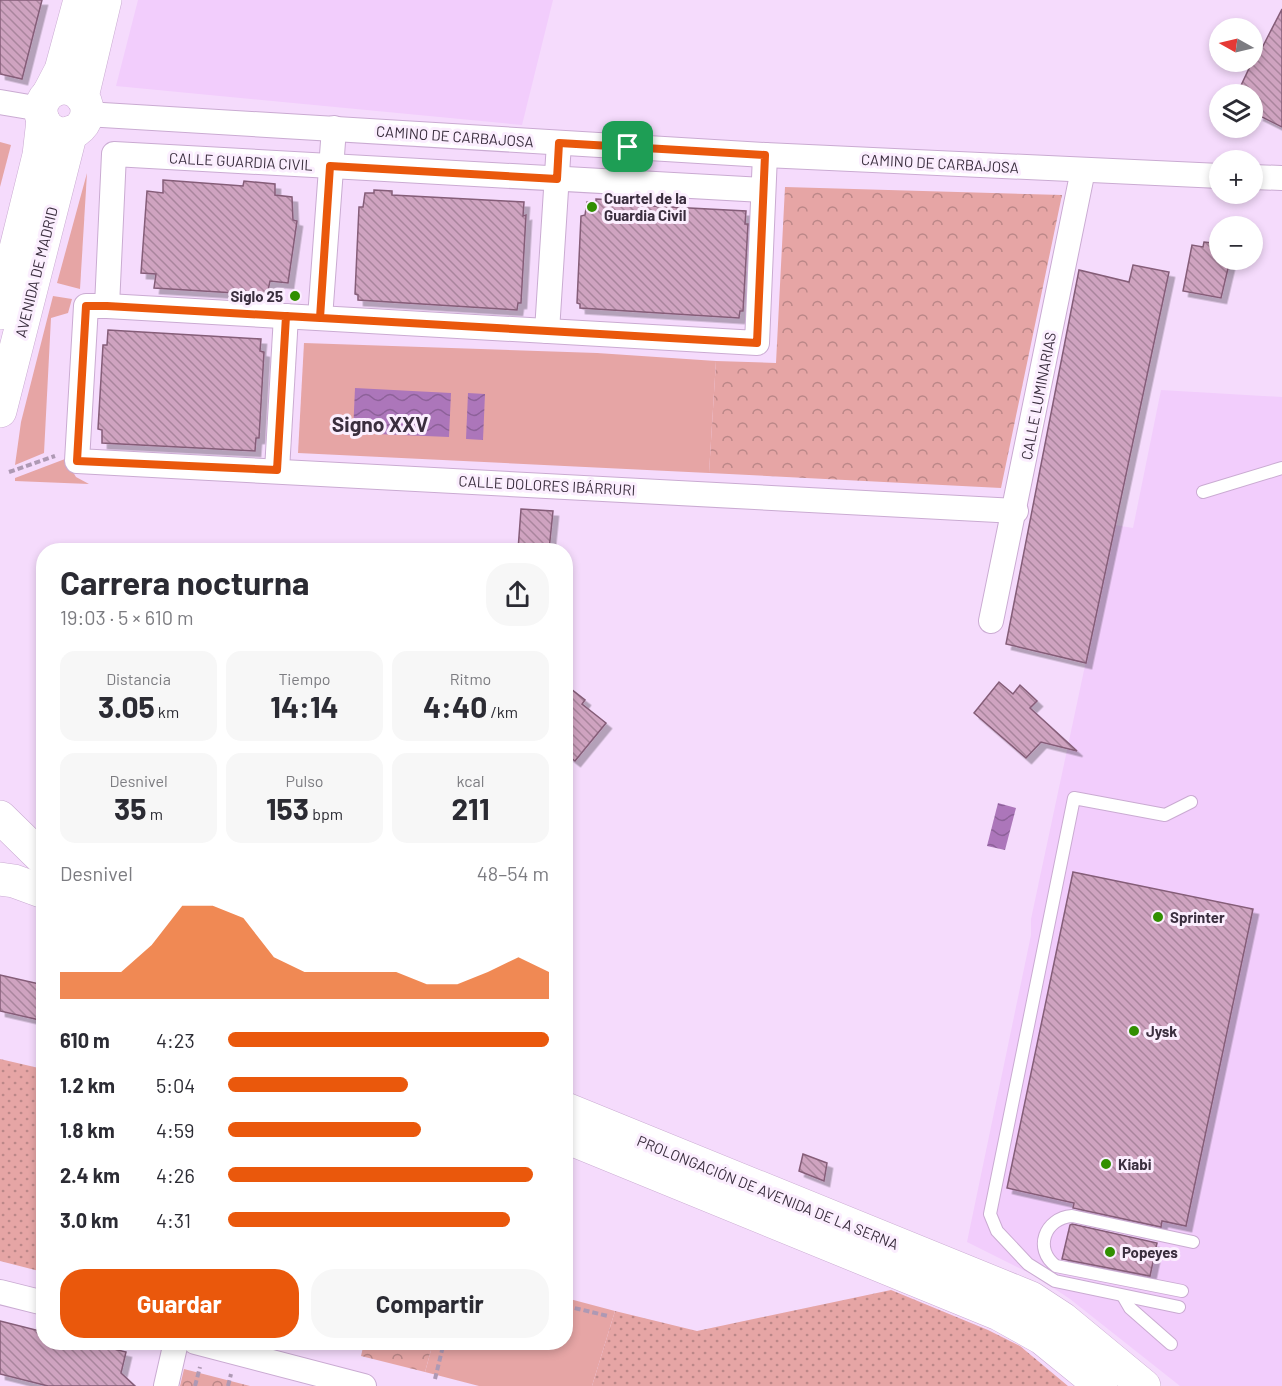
<!DOCTYPE html>
<html lang="es">
<head>
<meta charset="utf-8">
<style>
	:root { --surface:#fff; --page:#f7f7f7; --text:#2b2b33; --muted:#7c7c81; --accent:#ea580c }
	body { margin:0; font-family:Barlow,sans-serif; background:var(--page); color:var(--text); height:100vh; display:flex; flex-direction:column; font-size:22px; white-space:nowrap }
	* { box-sizing:border-box; margin:0 }
	p { font-size:20px; color:var(--muted) }
	.icon { flex:none; width:33px; height:33px; fill:none; stroke:currentColor; stroke-width:2; stroke-linecap:round; stroke-linejoin:round }
	.map { position:relative; flex:1; overflow:hidden }
	.sheet { position:absolute; left:36px; top:543px; width:537px; height:807px; display:flex; flex-direction:column; background:var(--surface); border-radius:24px; box-shadow:0 3px 9px #0003 }
	.sheet>* { flex:none }
	.needle { width:39px; rotate:278deg }
	.controls { position:absolute; left:1209px; top:18px; display:grid; gap:12px }
	.controls a { display:grid; place-items:center; width:54px; height:54px; border-radius:50%; background:var(--surface); box-shadow:0 3px 9px #0003; font-size:30px }
	.pin { position:absolute; display:grid; place-items:center; width:51px; height:51px; color:#fff; margin:-26px; border-radius:12px; box-shadow:0 3px 9px #0006 }
	.round { display:grid; place-items:center; flex:none; width:63px; height:63px; border-radius:24px; background:var(--page) }
	.head { display:flex; align-items:center; justify-content:space-between; height:102px; padding:0 24px }
	h1 { font-size:33px; font-weight:700; line-height:45px }
	.metrics { display:grid; grid-template-columns:repeat(3,1fr); gap:9px; height:102px; padding:6px 24px }
	.metrics div { display:grid; align-content:center; border-radius:15px; background:var(--page); text-align:center }
	.metrics b { font-size:30px; font-weight:700 }
	.metrics small { font-size:16px; font-weight:400 }
	.metrics p { font-size:16px }
	.chart { height:168px; padding:12px 24px }
	.chart p { display:flex; justify-content:space-between }
	.chart svg { width:100%; height:108px; margin-top:6px; fill:var(--accent); opacity:.7 }
	.primary-button { display:flex; gap:12px; margin-top:auto; padding:12px 24px }
	.primary-button a { flex:1; height:69px; border-radius:24px; background:var(--accent); color:#fff; font-size:24px; font-weight:700; line-height:69px; text-align:center }
	.primary-button a+a { background:var(--page); color:var(--text) }
	ul { padding:0 24px; list-style:none; font-size:20px }
	li { display:grid; grid-template-columns:96px 72px 1fr; align-items:center; height:45px }
	li i { height:15px; border-radius:8px; background:var(--accent) }
	.map>svg:first-child { display:block }
	.built { fill:#f2cdfc }
	.grass { fill:url(#grass-dots) }
	.park { fill:url(#park-crowns) }
	.garden { fill:#e6a5a5 }
	.water { fill:url(#water-waves) }
	.building { fill:url(#building-back-hatch); stroke:#855d78; stroke-width:1.5; filter:url(#shadow) }
	.lines { fill:none; stroke-linecap:round; stroke-linejoin:round }
	.lane-casing { stroke:#caabd2; stroke-width:14 }
	.street-casing { stroke:#caabd2; stroke-width:26 }
	.primary-casing { stroke:#caabd2; stroke-width:34 }
	.highway-casing { stroke:#caabd2; stroke-width:34 }
	.path { stroke:#ae99b4; stroke-width:4; stroke-dasharray:6 3; stroke-linecap:butt }
	.lane { stroke:#fff; stroke-width:12 }
	.street { stroke:#fff; stroke-width:24 }
	.primary { stroke:#fff; stroke-width:33 }
	.highway { stroke:#fff; stroke-width:33 }
	.route-casing { stroke:#fff; stroke-width:12 }
	.route { stroke:#ea580c; stroke-width:8 }
	.poi-dot { fill:#318f01; stroke:#fbeefe; stroke-width:2 }
	.labels { text-anchor:middle; dominant-baseline:central; stroke-width:6; stroke-linejoin:round; paint-order:stroke }
	.street-label { font-size:15px; fill:#3a2e3e; stroke:#fbeefe }
	.poi-label { font-size:15px; font-weight:bold; fill:#3a2e3e; stroke:#fbeefe; text-anchor:start }
	.district-label { font-size:21px; font-weight:bold; fill:#3a2e3e; stroke:#fbeefe }
</style>
</head>
<body>
<div class="map">
<svg width="1282" height="1386" viewBox="0 0 1282 1386">
	<defs>
		<pattern id="grass-dots" width="8" height="8" patternUnits="userSpaceOnUse" patternTransform="scale(1.5)"><rect width="8" height="8" fill="#e6a5a5"/><path d="M2 2h.1M6 6h.1" fill="none" stroke="#bb8788" stroke-width="1.8" stroke-linecap="round"/></pattern>
		<pattern id="park-crowns" width="20" height="18" patternUnits="userSpaceOnUse" patternTransform="scale(1.5)"><rect width="20" height="18" fill="#e6a5a5"/><path d="M2 6a3 3 0 1 1 6 0M12 15a3 3 0 1 1 6 0" fill="none" stroke="#bb8788"/></pattern>
		<pattern id="water-waves" width="16" height="10" patternUnits="userSpaceOnUse" patternTransform="scale(1.5)"><rect width="16" height="10" fill="#ac76ba"/><path d="M0 5q4-4 8 0t8 0" fill="none" stroke="#8d6199"/></pattern>
		<pattern id="building-back-hatch" width="6" height="6" patternUnits="userSpaceOnUse" patternTransform="scale(1.5)"><rect width="6" height="6" fill="#cfa3c0"/><path d="M-1 5l2 2M0 0l6 6M5-1l2 2" fill="none" stroke="#a9859d"/></pattern>
		<filter id="shadow"><feDropShadow dx="5.5" dy="5.5" stdDeviation="0" flood-color="#0004"/></filter>
	</defs>
	<rect width="100%" height="100%" fill="#f5dbfc"/>
	<g class="built">
		<polygon points="138,0 553,0 522,125 116,86"/>
		<polygon points="1161,390 1282,397 1282,1386 1180,1386 1070,1299 1035,1276 967,1242 1031,935 1031,919 1115,525 1133,528"/>
	</g>
	<g class="grass">
		<polygon points="0,1059 43,1069 43,1272 0,1261"/>
		<polygon points="891,1290 988,1330 1020,1346 1068,1386 592,1386 615,1311 697,1331"/>
	</g>
	<g class="park">
		<polygon points="785,187 1062,195 1001,488 709,473 716,361 776,363"/>
		<polygon points="364,1343 433,1343 425,1372 361,1356"/>
		<polygon points="184,1369 250,1386 180,1386"/>
	</g>
	<g class="garden">
		<polygon points="0,142 11,145 0,187"/>
		<polygon points="87,173 80,289 57,283"/>
		<polygon points="53,296 72,299 68,313 51,318 44,453 15,465 21,422"/>
		<polygon points="304,343 597,353 716,361 709,473 298,453"/>
		<polygon points="65,459 76,477 89,484 15,481 15,478"/>
		<polygon points="566,1298 615,1311 592,1386 479,1386 425,1372 433,1343 566,1342"/>
	</g>
	<g class="water">
		<polygon points="355,388 451,393 449,437 353,433"/>
		<polygon points="468,393 485,394 483,440 466,439"/>
		<polygon points="998,803 1016,808 1005,850 987,846"/>
	</g>
	<g class="building">
		<polygon points="0,0 42,0 22,79 0,74"/>
		<polygon points="1282,9 1282,127 1258,115 1261,109 1252,105 1252,94 1237,94 1252,62 1252,40 1263,46"/>
		<polygon points="163,180 243,186 244,181 275,184 275,195 292,197 293,220 297,221 288,283 270,281 267,295 154,288 156,274 141,273 147,191 163,193"/>
		<polygon points="374,190 392,191 392,195 524,202 523,216 526,215 521,303 518,303 517,310 358,300 358,295 355,294 359,207 363,207 365,193 374,193"/>
		<polygon points="596,199 614,200 614,204 746,211 745,224 748,224 743,311 740,311 739,318 580,308 580,304 577,303 581,216 585,215 587,202 596,202"/>
		<polygon points="1204,242 1220,244 1220,260 1230,260 1221,298 1183,291 1192,245 1203,247"/>
		<polygon points="1133,265 1169,272 1086,663 1006,644 1079,270 1129,282"/>
		<polygon points="108,330 261,339 260,351 264,352 259,438 256,438 255,451 102,443 102,430 98,429 103,345 107,345"/>
		<polygon points="521,509 553,511 549,550 518,550"/>
		<polygon points="999,682 1013,694 1020,685 1037,701 1030,708 1077,751 1041,742 1026,758 974,713"/>
		<polygon points="566,685 585,700 582,704 606,723 575,761 566,754"/>
		<polygon points="1073,872 1253,909 1186,1226 1162,1221 1161,1227 1073,1208 1074,1203 1007,1188"/>
		<polygon points="0,975 44,985 44,1021 0,1011"/>
		<polygon points="803,1154 827,1163 824,1181 799,1171"/>
		<polygon points="1072,1224 1157,1243 1150,1276 1062,1259 1070,1225"/>
		<polygon points="0,1321 44,1332 44,1342 86,1342 126,1352 121,1373 135,1386 48,1386 0,1374"/>
	</g>
	<g class="lines">
		<defs>
			<g id="lane">
				<polyline points="1203,492 1282,468"/>
				<path d="M 1182,1291 L 1056,1266 C 1033,1249 1045,1218 1072,1216 L 1193,1242"/>
				<polyline points="1123,1296 1130,1308 1171,1344"/>
				<polyline points="1179,1307 1055,1281 1028,1264 997,1231 990,1214 1074,798 1165,815 1191,802"/>
			</g>
			<g id="street">
				<polyline points="0,102 41,109"/>
				<polyline points="86,114 765,155 1220,176"/>
				<polyline points="1252,177 1282,178"/>
				<polyline points="763,190 114,154 107,306 86,306 77,461 1016,511"/>
				<polyline points="107,306 757,343 765,155"/>
				<polyline points="320,318 334,128"/>
				<polyline points="547,331 559,143"/>
				<polyline points="277,470 286,316"/>
				<polyline points="991,621 1083,170"/>
				<polyline points="0,1292 44,1303"/>
				<polyline points="195,1342 364,1386"/>
				<polyline points="166,1386 176,1342"/>
			</g>
			<g id="primary">
				<polyline points="0,817 44,860"/>
				<polyline points="0,879 14,881 44,892"/>
				<polyline points="566,1109 1031,1298 1063,1319 1144,1386"/>
				<polyline points="566,1137 999,1314 1042,1338 1101,1386"/>
			</g>
			<g id="highway">
				<circle cx="64" cy="111" r="23"/>
				<polyline points="49,93 61,70 80,0"/>
				<polyline points="82,97 105,0"/>
				<polyline points="0,313 39,155 43,120"/>
				<polyline points="0,411 71,132"/>
			</g>
		</defs>
		<use href="#lane" class="lane-casing"/>
		<use href="#street" class="street-casing"/>
		<use href="#primary" class="primary-casing"/>
		<use href="#highway" class="highway-casing"/>
		<g class="path">
			<polyline points="9,472 55,456"/>
			<polyline points="566,1306 608,1316"/>
			<polyline points="435,1379 444,1342"/>
			<polyline points="195,1386 200,1367"/>
			<polyline points="228,1386 231,1374"/>
		</g>
		<use href="#lane" class="lane"/>
		<use href="#street" class="street"/>
		<use href="#primary" class="primary"/>
		<use href="#highway" class="highway"/>
	</g>
	<g class="lines">
		<defs>
			<polyline id="route" points="628,147 559,143 557,179 330,166 320,318 107,306 86,306 77,461 277,470 286,316 757,343 765,155 628,147"/>
		</defs>
		<use href="#route" class="route-casing"/>
		<use href="#route" class="route"/>
	</g>
	<g class="poi-dot">
		<circle cx="592" cy="207" r="6"/>
		<circle cx="295" cy="296" r="6"/>
		<circle cx="1158" cy="917" r="6"/>
		<circle cx="1134" cy="1031" r="6"/>
		<circle cx="1106" cy="1164" r="6"/>
		<circle cx="1110" cy="1252" r="6"/>
	</g>
	<g class="labels">
		<g class="street-label">
			<text transform="translate(455 136) rotate(4)">CAMINO DE CARBAJOSA</text>
			<text transform="translate(241 161) rotate(3)">CALLE GUARDIA CIVIL</text>
			<text transform="translate(940 163) rotate(3)">CAMINO DE CARBAJOSA</text>
			<text transform="translate(36 272) rotate(-76)">AVENIDA DE MADRID</text>
			<text transform="translate(1038 396) rotate(-79)">CALLE LUMINARIAS</text>
			<text transform="translate(547 485) rotate(3)">CALLE DOLORES IBÁRRURI</text>
			<text transform="translate(768 1192) rotate(22)">PROLONGACIÓN DE AVENIDA DE LA SERNA</text>
		</g>
		<g class="poi-label">
			<text x="604" y="198">Cuartel de la<tspan x="604" dy="17">Guardia Civil</tspan></text>
			<text x="283" y="296" text-anchor="end">Siglo 25</text>
			<text x="1170" y="917">Sprinter</text>
			<text x="1146" y="1031">Jysk</text>
			<text x="1118" y="1164">Kiabi</text>
			<text x="1122" y="1252">Popeyes</text>
		</g>
		<g class="district-label">
			<text x="380" y="423">Signo XXV</text>
		</g>
	</g>
</svg>
<div class="controls">
<a><svg class="needle" viewBox="-14 -14 28 28"><path d="M0-13l5 13h-10z" fill="#e53935"/><path d="M0 13l5-13h-10z" fill="#7c7c81"/></svg></a>
<a><svg class="icon" aria-label="layers" viewBox="0 0 24 24"><path d="M12 4l9 5-9 5-9-5zM3 14l9 5 9-5"/></svg></a>
<a>+</a>
<a>−</a>
</div>
<div class="pin" style="left:628px;top:147px;background:#1e9e55"><svg class="icon" aria-label="arrive" viewBox="0 0 24 24"><path d="M6 21V4h12l-3 4 3 4H6"/></svg></div>
<section class="sheet">
<div class="head"><div><h1>Carrera nocturna</h1><p>19:03 · 5 × 610 m</p></div><a class="round"><svg class="icon" aria-label="share" viewBox="0 0 24 24"><path d="M12 15V3M7 8l5-5 5 5M5 13v7h14v-7"/></svg></a></div>
<div class="metrics">
<div><p>Distancia</p><b>3.05<small> km</small></b></div>
<div><p>Tiempo</p><b>14:14</b></div>
<div><p>Ritmo</p><b>4:40<small> /km</small></b></div>
</div>
<div class="metrics">
<div><p>Desnivel</p><b>35<small> m</small></b></div>
<div><p>Pulso</p><b>153<small> bpm</small></b></div>
<div><p>kcal</p><b>211</b></div>
</div>
<div class="chart"><p><span>Desnivel</span>48–54 m</p>
<svg viewBox="0 0 160 44" preserveAspectRatio="none"><path d="M0 44V33L10 33L20 33L30 22L40 6L50 6L60 11L70 27L80 33L90 33L100 33L110 33L120 38L130 38L140 33L150 27L160 33V44z"/></svg>
</div>
<ul>
<li><b>610 m</b>4:23<i style="width:100%"></i></li>
<li><b>1.2 km</b>5:04<i style="width:56%"></i></li>
<li><b>1.8 km</b>4:59<i style="width:60%"></i></li>
<li><b>2.4 km</b>4:26<i style="width:95%"></i></li>
<li><b>3.0 km</b>4:31<i style="width:88%"></i></li>
</ul>
<div class="primary-button"><a>Guardar</a><a>Compartir</a></div>
</section>
</div>
</body>
</html>
